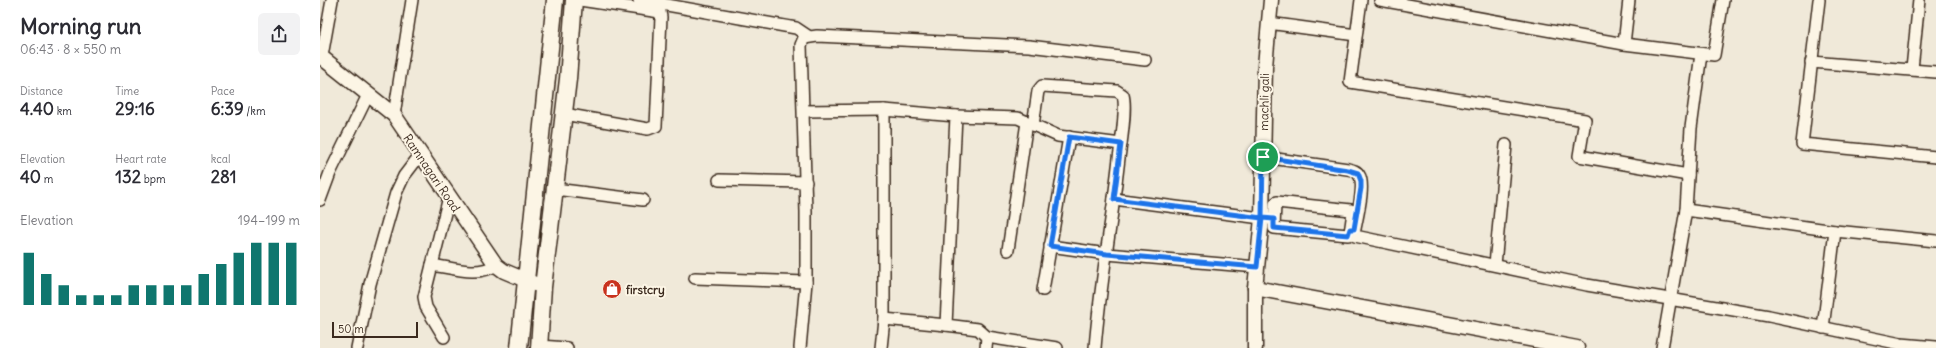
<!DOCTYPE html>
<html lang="en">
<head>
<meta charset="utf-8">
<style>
	:root { --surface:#fff; --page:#f2f2f3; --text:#2b2b33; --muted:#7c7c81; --accent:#0f766e }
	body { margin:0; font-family:Delius,sans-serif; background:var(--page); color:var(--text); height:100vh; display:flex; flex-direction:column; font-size:15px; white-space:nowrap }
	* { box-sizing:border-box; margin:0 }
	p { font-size:13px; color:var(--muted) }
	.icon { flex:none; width:22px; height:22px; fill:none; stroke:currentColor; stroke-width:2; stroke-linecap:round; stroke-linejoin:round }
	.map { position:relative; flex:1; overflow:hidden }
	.drawer { display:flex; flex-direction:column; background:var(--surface); width:320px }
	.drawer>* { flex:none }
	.scale { position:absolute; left:12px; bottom:10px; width:86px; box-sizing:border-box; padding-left:4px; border:2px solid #3b2a1e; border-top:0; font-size:11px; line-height:14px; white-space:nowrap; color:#3b2a1e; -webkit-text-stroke:3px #fcf5e5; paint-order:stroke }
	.pin { position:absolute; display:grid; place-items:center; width:34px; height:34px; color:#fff; margin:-17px; border:2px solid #fff; border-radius:50%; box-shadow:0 1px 4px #0007 }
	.round { display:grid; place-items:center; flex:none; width:42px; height:42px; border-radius:6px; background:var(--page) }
	.headline { display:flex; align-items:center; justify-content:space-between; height:68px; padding:0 20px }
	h1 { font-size:22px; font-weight:800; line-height:30px }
	.stats { display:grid; grid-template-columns:repeat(3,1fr); gap:6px; height:68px; padding:4px 20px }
	.stats div { display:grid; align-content:center }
	.stats b { font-size:17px; font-weight:800 }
	.stats small { font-size:11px; font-weight:400 }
	.stats p { font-size:11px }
	.chart { height:112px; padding:8px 20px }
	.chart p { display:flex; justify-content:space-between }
	.chart svg { width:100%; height:72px; margin-top:4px; stroke:var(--accent); stroke-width:6 }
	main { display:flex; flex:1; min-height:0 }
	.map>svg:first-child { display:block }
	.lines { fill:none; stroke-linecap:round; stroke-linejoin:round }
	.minor-casing { stroke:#3b2a1e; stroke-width:14 }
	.tertiary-casing { stroke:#3b2a1e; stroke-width:17 }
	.secondary-casing { stroke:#3b2a1e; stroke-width:19 }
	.minor { stroke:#fcf5e5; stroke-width:11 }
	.tertiary { stroke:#fcf5e5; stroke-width:14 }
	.secondary { stroke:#fcf5e5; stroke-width:16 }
	.route-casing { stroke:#fff; stroke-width:8 }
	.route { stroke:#1a73e8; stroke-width:5 }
	.labels { text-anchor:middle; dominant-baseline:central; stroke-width:4; stroke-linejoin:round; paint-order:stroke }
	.street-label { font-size:12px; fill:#3b2a1e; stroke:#fcf5e5 }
	.poi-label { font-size:12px; font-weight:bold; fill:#3b2a1e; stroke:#fcf5e5; text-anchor:start }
</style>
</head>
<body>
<main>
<section class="drawer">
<div class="headline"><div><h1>Morning run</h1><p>06:43 · 8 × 550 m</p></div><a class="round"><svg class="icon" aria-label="share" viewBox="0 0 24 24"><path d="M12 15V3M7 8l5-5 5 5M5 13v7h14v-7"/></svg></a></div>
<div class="stats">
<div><p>Distance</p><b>4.40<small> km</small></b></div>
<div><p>Time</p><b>29:16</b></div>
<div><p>Pace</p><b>6:39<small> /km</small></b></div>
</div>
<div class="stats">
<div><p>Elevation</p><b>40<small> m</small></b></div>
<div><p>Heart rate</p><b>132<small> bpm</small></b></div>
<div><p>kcal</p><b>281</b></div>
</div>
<div class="chart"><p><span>Elevation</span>194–199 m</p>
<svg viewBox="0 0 160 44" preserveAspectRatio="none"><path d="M5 44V12M15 44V25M25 44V32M35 44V38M45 44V38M55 44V38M65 44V32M75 44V32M85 44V32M95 44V32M105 44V25M115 44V19M125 44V12M135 44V6M145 44V6M155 44V6"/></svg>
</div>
</section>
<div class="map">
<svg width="1616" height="348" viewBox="0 0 1616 348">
	<rect width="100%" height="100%" fill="#f0e9d9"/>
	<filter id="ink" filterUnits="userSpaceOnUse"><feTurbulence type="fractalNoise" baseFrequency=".025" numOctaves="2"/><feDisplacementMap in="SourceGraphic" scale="8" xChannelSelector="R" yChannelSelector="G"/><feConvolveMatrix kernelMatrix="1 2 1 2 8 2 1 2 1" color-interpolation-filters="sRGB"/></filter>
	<g filter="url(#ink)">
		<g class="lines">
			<defs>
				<g id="minor">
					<polyline points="319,0 476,28 488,36"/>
					<polyline points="1041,0 1030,82 1265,120 1259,156 1368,175"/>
					<polyline points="1060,0 1304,44 1394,55 1403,0"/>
					<polyline points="1499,0 1482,144 1616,157"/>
					<polyline points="949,23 1036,35"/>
					<polyline points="1304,44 1309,0"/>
					<polyline points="2,56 12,0"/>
					<polyline points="1491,62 1616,72"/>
					<polyline points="1592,69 1599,0"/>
					<polyline points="484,111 564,110"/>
					<polyline points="244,114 328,129 336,126 341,17 340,12 260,0"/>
					<polyline points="74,115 92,0"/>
					<polyline points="636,116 698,118 738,136 801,144"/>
					<path d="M 713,125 L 718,91 L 722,86 L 797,91 L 803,95 C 807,108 801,143 799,158 C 792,222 780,284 775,348"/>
					<path d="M 943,157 L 1028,169 C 1033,170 1037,171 1039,175 C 1046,185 1036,221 1034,234 L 1035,236 L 1267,285 L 1449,316 L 1581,344 L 1616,347"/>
					<polyline points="399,180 486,182"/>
					<polyline points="235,189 323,200"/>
					<polyline points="794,199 949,219"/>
					<polyline points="0,200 10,173 48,95"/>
					<polygon points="957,202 1031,210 1033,212 1030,233 1028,235 954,228 955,204"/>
					<polyline points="1366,210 1515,231 1616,241"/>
					<polyline points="730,246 787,254 937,267"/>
					<polyline points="688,250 707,122"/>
					<path d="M 112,265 C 133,268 157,277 176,265"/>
					<polyline points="1175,265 1186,145"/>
					<polyline points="375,278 486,282"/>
					<polyline points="723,290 749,137"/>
					<polyline points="564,319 626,325"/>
					<polyline points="1503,328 1515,231"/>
					<polyline points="124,337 106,307 104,297 129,197"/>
					<polyline points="220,346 247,348"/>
					<polyline points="37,348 50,284 76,193 84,176 100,155"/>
					<polyline points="480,348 486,282 486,212 481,45 484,38 497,36 709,46 825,60"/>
					<polyline points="561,348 564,319 564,110 636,116 626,325 658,329 667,337 737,348"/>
					<polyline points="666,348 667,337"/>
					<polyline points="1342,348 1366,210 1371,128 1381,54"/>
				</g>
				<g id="tertiary">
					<polyline points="0,56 74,115 176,265 184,271 215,284"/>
					<polyline points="935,288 1257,348"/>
					<polyline points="935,348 935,288 942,218 945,66 951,0"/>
				</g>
				<g id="secondary">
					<polyline points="199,348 235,0"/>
					<polyline points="219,348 223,287 248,79 254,0"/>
				</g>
			</defs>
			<use href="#minor" class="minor-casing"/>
			<use href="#tertiary" class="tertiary-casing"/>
			<use href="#secondary" class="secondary-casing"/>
			<use href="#minor" class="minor"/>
			<use href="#tertiary" class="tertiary"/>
			<use href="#secondary" class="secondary"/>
		</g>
	</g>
	<g class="lines" filter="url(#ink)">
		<defs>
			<polyline id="route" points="943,157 942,218 794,199 801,144 749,137 730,246 787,254 937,267 942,218 954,219 954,228 1028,235 1030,229 1034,229 1041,188 1041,181 1038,173 1028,170 943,157"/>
		</defs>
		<use href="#route" class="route-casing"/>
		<use href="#route" class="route"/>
	</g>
	<defs>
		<symbol id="shop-disc" viewBox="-11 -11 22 22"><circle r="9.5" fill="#c8321e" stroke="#fcf5e5"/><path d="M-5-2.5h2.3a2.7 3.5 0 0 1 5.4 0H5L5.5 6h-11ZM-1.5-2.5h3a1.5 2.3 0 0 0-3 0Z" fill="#fff"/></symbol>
	</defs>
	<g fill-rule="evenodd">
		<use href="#shop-disc" x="281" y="278" width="22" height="22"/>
	</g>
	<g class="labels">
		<g class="street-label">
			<text transform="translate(944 102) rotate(-89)">machli gali</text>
			<text transform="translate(112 173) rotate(56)">Ramnagari Road</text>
		</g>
		<g class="poi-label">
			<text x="306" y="289">firstcry</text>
		</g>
	</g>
</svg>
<div class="scale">50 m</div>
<div class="pin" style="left:943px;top:157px;background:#1e9e55"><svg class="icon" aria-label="arrive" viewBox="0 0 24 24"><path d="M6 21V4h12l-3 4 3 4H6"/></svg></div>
</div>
</main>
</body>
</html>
